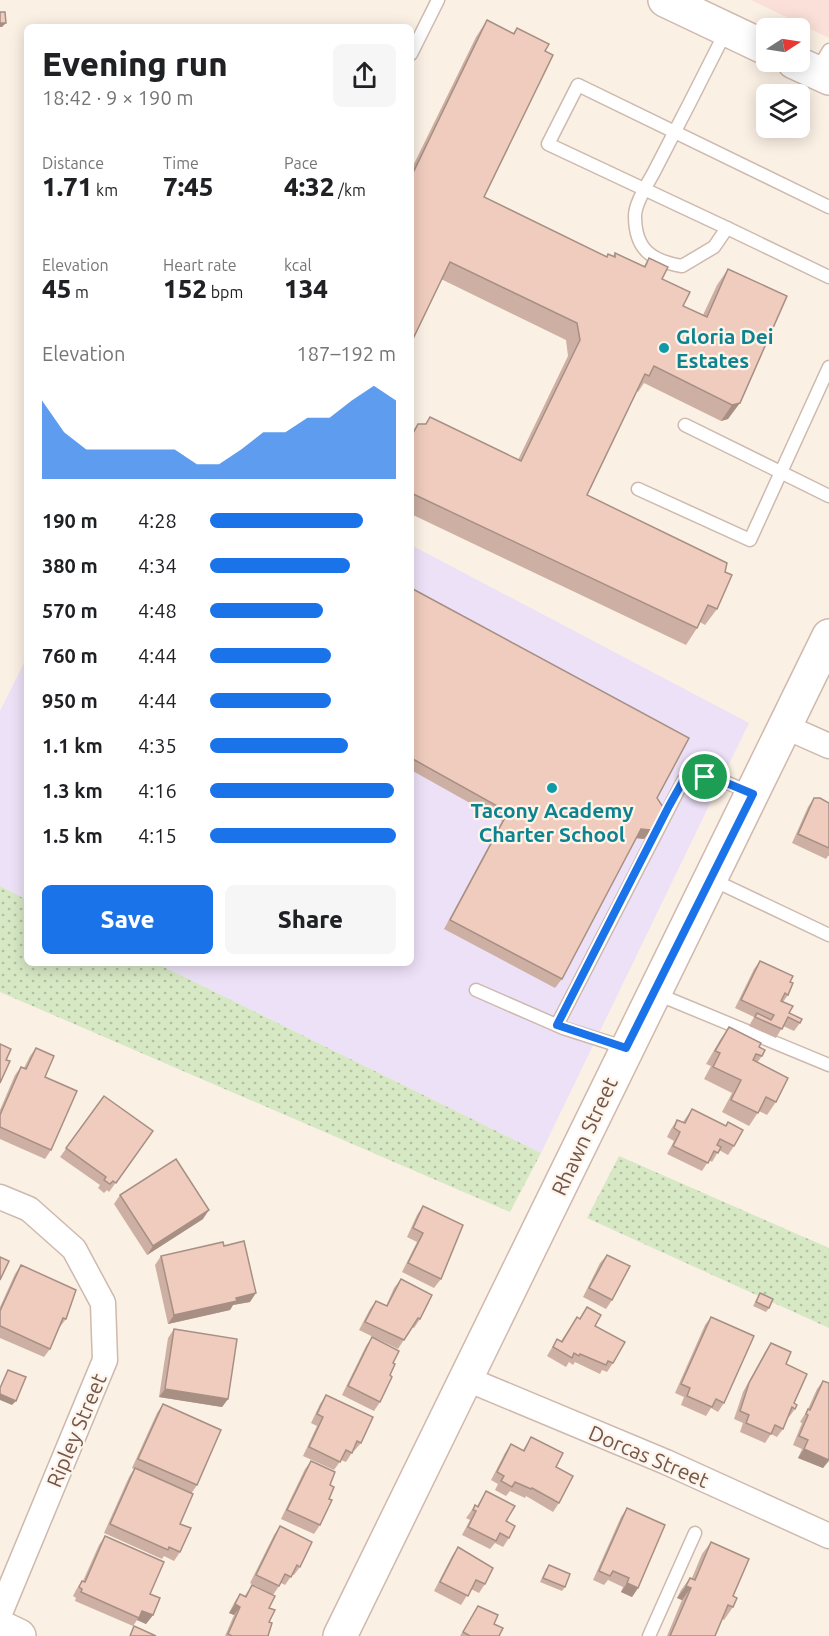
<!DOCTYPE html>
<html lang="en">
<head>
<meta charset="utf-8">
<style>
	:root { --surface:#fff; --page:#f6f6f6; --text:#202124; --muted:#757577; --accent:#1a73e8 }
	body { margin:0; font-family:Ubuntu,sans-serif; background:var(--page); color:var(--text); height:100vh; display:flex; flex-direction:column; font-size:22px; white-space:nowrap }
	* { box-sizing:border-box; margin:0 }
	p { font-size:20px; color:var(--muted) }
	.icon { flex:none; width:33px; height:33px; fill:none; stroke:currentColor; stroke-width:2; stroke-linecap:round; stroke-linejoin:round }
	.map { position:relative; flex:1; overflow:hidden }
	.drawer { position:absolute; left:24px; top:24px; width:390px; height:942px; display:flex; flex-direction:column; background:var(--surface); border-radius:9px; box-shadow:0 3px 15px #0003 }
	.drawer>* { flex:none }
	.needle { width:39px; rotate:78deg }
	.controls { position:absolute; left:756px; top:18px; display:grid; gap:12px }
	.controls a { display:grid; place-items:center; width:54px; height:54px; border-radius:9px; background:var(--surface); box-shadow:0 3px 15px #0003; font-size:30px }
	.pin { position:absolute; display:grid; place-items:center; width:51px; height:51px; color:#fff; margin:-26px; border:3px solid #fff; border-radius:50%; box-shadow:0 2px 6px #0007 }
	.round { display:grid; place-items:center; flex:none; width:63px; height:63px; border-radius:9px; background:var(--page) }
	.summary { display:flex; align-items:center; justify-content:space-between; height:102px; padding:0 18px }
	h1 { font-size:33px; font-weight:800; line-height:45px }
	.metrics { display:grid; grid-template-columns:repeat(3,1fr); gap:9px; height:102px; padding:6px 18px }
	.metrics div { display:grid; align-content:center }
	.metrics b { font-size:26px; font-weight:800 }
	.metrics small { font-size:16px; font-weight:400 }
	.metrics p { font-size:16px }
	.chart { height:168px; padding:12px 18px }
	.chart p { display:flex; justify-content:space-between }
	.chart svg { width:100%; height:108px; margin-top:6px; fill:var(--accent); opacity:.7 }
	.button { display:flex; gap:12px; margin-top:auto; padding:12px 18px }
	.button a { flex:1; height:69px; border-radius:9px; background:var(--accent); color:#fff; font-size:24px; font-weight:800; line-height:69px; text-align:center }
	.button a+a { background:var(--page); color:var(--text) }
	ul { padding:0 18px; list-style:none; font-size:20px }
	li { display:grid; grid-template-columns:96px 72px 1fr; align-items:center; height:45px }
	li i { height:15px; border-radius:8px; background:var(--accent) }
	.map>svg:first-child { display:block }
	.commercial { fill:#fbdfd9 }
	.education { fill:#ede1f7 }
	.grass { fill:url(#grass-dots) }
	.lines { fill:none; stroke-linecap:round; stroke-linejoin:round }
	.lane-casing { stroke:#ceb9ae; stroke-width:15 }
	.street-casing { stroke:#ceb9ae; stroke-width:27 }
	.secondary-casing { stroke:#d0b8ac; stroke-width:36 }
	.lane { stroke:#fff; stroke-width:12 }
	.street { stroke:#fff; stroke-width:24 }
	.secondary { stroke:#fff; stroke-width:33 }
	.wall { fill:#ceafa3 }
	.shaded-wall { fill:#a78f84 }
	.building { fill:#efccbd; stroke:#a78f84; stroke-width:1.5 }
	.route-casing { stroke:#fff; stroke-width:12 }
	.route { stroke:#1a73e8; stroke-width:8 }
	.culture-dot { fill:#0f9aa8; stroke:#fef4ea; stroke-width:2 }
	.labels { text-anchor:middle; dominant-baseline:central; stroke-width:4.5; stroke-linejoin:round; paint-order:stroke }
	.culture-label { font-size:21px; font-weight:bold; fill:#0d838f; stroke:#fef4ea; text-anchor:start }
	.street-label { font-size:21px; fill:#72554b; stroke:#fef4ea }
</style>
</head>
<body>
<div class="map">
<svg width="829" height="1636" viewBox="0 0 829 1636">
	<defs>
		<pattern id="grass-dots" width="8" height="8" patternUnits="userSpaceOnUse" patternTransform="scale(1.5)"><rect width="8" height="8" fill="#d6e8c4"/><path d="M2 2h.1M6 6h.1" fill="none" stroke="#b2bfa1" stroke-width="1.8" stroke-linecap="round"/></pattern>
	</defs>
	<rect width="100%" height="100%" fill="#fbf0e4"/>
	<polygon class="commercial" points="751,0 829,0 829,38"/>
	<g class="education">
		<polygon points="411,545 749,723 541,1153 156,963 411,963"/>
		<polygon points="27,657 27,900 0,886 0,711"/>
	</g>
	<g class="grass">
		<polygon points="0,886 27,900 27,963 156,963 541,1153 510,1212 0,992"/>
		<polygon points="619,1156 829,1248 829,1328 587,1218"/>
	</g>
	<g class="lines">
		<defs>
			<g id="lane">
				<path d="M 726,31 C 703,77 679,124 655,170 C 649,182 635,202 635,216 C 635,250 652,261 682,266 L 714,247 L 727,228 L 548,144 L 578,85 L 829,207"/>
				<polyline points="411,54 438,0"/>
				<polyline points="817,70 829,50"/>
				<polyline points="727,228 829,277"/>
				<polyline points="685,425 829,496"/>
				<polyline points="638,489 750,540 829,367"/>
				<polyline points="711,879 829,935"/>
				<polyline points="476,990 563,1028 626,1048"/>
				<polyline points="657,994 829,1065"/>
				<path d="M 557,1025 L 683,781 C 706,769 730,784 752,794"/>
				<polyline points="649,1636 695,1533"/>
			</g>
			<g id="street">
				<polyline points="786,727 829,746"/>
				<polyline points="0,1197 29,1209 74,1249 103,1303 105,1360 0,1613"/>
				<polyline points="467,1379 666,1462 829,1536"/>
			</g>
			<g id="secondary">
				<polyline points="665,0 766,48"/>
				<polyline points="794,62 829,78"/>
				<polyline points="0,1627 19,1636"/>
				<polyline points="340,1636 829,636"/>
			</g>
		</defs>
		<use href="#lane" class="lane-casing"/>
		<use href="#street" class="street-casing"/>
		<use href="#secondary" class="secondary-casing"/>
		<use href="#lane" class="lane"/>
		<use href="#street" class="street"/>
		<use href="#secondary" class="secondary"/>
	</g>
	<g class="wall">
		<polygon points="487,20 513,33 517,28 484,197 606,257 608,254 613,256 615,253 644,266 649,258 662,279 683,306 703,315 717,285 728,269 787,296 728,419 721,421 644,383 638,392 637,391 587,495 717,609 705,625 700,622 697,628 686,645 411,514 411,434 418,424 425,424 430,417 518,460 568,356 566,340 441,279 411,343 411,170 476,37"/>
		<polygon points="411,588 657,798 644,839 636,838 562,979 555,988 444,929 502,821 411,770"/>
		<polygon points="814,798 829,803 829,856 828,856 826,859 792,843 808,807"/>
		<polygon points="760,961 790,982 788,995 783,1002 789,1013 800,1023 794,1031 783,1026 776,1038 749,1026 754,1017 735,1008 754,969"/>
		<polygon points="729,1027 759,1047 762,1056 757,1063 776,1102 767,1115 759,1111 749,1126 722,1112 732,1093 704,1079 711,1066 706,1064 720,1040"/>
		<polygon points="36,1048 45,1077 51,1150 45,1159 0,1139 0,1110 15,1075 21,1067 24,1068 30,1056"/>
		<polygon points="104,1096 153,1131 109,1192 107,1190 104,1193 98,1188 100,1185 60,1157"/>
		<polygon points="692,1109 725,1126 728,1122 734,1146 728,1155 719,1150 712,1162 709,1160 702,1171 667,1154 674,1141 667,1137 671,1129 677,1120 683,1122"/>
		<polygon points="120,1195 203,1219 147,1255 114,1204"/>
		<polygon points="423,1206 441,1279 434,1288 402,1272 417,1242 407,1237 417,1215"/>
		<polygon points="224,1246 250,1302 233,1305 230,1310 168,1324 155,1265 161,1256"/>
		<polygon points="607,1255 612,1300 606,1309 583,1297 600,1263"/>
		<polygon points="21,1265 66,1319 59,1328 50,1349 44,1357 0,1338 0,1307 15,1274"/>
		<polygon points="401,1279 420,1319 414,1328 412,1327 398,1349 359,1330 370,1309 376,1301 386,1306 394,1288"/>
		<polygon points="760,1293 769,1308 766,1312 753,1306"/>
		<polygon points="587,1307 613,1363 607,1372 602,1370 600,1374 575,1362 573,1365 569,1362 566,1367 547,1356 557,1339 561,1341 577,1317 579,1319"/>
		<polygon points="711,1317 724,1403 718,1412 711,1408 706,1416 681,1405 684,1397 675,1393 705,1325"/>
		<polygon points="174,1329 228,1399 222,1407 159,1397 168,1338"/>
		<polygon points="372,1337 393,1363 380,1402 374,1411 342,1395 366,1346"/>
		<polygon points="771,1343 786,1364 795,1409 789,1417 788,1417 783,1429 777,1437 771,1434 765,1443 740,1432 743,1423 734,1419 743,1392 765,1352"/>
		<polygon points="823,1381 829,1383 829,1461 823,1468 798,1458 802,1449 793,1445 802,1423 800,1422 808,1409 817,1389"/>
		<polygon points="326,1395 361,1443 354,1451 353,1451 346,1462 341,1460 334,1470 303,1456 317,1426 311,1423 320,1404"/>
		<polygon points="163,1404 197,1485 191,1494 180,1524 180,1552 174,1561 164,1556 162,1559 104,1533 129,1477 134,1469 132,1468 157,1413"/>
		<polygon points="531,1437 556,1467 559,1503 553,1512 526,1496 525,1498 510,1491 506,1496 495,1490 498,1484 491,1480 505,1453 511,1444 523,1450"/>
		<polygon points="311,1461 330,1485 329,1499 320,1525 314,1534 281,1519 305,1469"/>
		<polygon points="486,1491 506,1521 509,1538 503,1547 495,1543 490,1549 462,1535 470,1520 466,1518 469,1514 475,1505 477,1506"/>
		<polygon points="627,1508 638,1588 632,1597 621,1592 623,1587 608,1580 604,1585 593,1580 621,1517"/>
		<polygon points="280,1526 300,1567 294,1575 292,1575 285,1585 281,1583 273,1595 250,1583 274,1535"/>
		<polygon points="105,1536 150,1594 153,1615 146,1624 137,1620 133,1626 75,1601 76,1598 73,1596 76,1590 82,1581 83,1581 99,1545"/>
		<polygon points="711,1542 733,1596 733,1607 724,1620 722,1619 715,1636 667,1636 682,1600 677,1598 681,1590 690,1578 692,1578 702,1554"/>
		<polygon points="458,1547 485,1584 479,1593 471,1589 461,1605 434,1591 452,1556"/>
		<polygon points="549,1565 565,1587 562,1591 540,1582 546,1569"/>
		<polygon points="252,1585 269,1608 269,1622 268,1636 225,1636 234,1615 229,1613 234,1603 240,1594 244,1597"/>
		<polygon points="478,1606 494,1624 499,1636 460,1636"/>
	</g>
	<g class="shaded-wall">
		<polygon points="0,23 6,23 2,27 0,27"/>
		<polygon points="740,403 728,419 721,421 732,405"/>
		<polygon points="641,829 651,830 644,839 635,838"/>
		<polygon points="209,1210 203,1219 147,1255 153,1246"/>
		<polygon points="256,1293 250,1302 233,1305 230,1310 168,1324 174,1315 236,1298"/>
		<polygon points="165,1389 228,1399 222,1407 159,1397"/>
		<polygon points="0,1394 16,1401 12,1405 0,1400"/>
		<polygon points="804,1449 829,1460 823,1468 798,1458"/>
		<polygon points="627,1583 638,1588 632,1597 621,1592"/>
		<polygon points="686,1586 691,1588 682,1600 677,1598"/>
		<polygon points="235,1604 240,1607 234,1615 229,1613"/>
		<polygon points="142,1611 153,1615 146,1624 137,1620"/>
	</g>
	<g class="building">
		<polygon points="0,12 5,12 6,23 0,23"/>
		<polygon points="487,20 514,34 517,28 549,44 545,51 553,55 484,197 607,257 608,254 615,257 615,253 645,267 649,258 668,267 662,279 690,292 683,306 707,317 728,269 787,296 740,403 732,405 654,366 649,376 645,374 587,495 727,563 725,572 732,575 717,609 708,605 697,628 411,493 411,437 418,424 426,424 430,417 521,461 580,340 577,323 450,262 411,343 411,177"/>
		<polygon points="411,588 689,738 657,798 663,807 651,830 641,829 562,979 450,920 508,812 411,758"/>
		<polygon points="814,798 820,798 829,803 829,848 798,834"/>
		<polygon points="760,961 793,976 790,982 793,983 788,995 785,993 781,1001 793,1006 789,1013 802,1019 800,1023 788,1017 782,1029 755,1017 757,1013 771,1020 774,1015 741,1000"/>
		<polygon points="729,1027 761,1043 759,1047 765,1050 762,1056 756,1054 753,1060 788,1078 776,1102 766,1097 758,1113 731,1100 741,1080 713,1067 720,1053 715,1051"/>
		<polygon points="0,1044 11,1049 6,1060 10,1061 0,1083"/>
		<polygon points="36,1048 54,1056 45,1077 77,1091 51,1150 0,1127 0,1115 21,1067 26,1069"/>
		<polygon points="104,1096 153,1131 116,1183 113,1181 110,1184 104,1180 106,1177 66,1148"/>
		<polygon points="692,1109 726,1126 728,1122 743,1130 734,1146 720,1139 717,1145 721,1147 718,1153 714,1151 708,1163 673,1146 680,1132 674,1128 677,1120 685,1123"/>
		<polygon points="176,1159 209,1210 153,1246 120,1195"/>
		<polygon points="423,1206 463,1225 441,1279 408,1263 423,1233 413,1228"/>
		<polygon points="244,1241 256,1293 236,1298 237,1301 174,1315 161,1256 223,1242 224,1246"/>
		<polygon points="607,1255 630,1266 612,1300 589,1288"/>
		<polygon points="0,1257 9,1261 0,1280"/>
		<polygon points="21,1265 76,1290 66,1319 63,1318 50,1349 0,1326 0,1311"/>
		<polygon points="401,1279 432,1295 420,1319 418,1318 404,1340 365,1322 376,1301 387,1306"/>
		<polygon points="760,1293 773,1299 769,1308 756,1302"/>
		<polygon points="587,1307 601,1315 595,1326 625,1342 613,1363 608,1361 606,1365 580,1354 579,1356 574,1353 572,1358 553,1347 557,1339 562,1342 577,1317 580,1319"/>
		<polygon points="711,1317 754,1336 724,1403 716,1399 712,1407 687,1396 690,1388 681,1384"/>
		<polygon points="174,1329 237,1339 228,1399 165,1389"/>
		<polygon points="372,1337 399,1351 393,1363 395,1364 390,1375 392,1377 380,1402 348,1386"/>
		<polygon points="771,1343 791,1352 786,1364 807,1374 794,1403 797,1405 795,1409 792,1407 783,1429 775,1425 771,1434 746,1423 749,1415 740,1411 749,1383"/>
		<polygon points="8,1370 26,1377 16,1401 0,1394 0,1388"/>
		<polygon points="823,1381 829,1383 829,1460 804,1449 808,1440 799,1436 808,1415 806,1414 808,1409 810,1410"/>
		<polygon points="326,1395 373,1417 361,1443 357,1441 352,1453 346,1450 340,1462 309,1447 323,1417 317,1414"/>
		<polygon points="163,1404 221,1430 197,1485 138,1459"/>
		<polygon points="531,1437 563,1453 556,1467 573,1476 559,1503 532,1488 531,1489 515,1482 512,1487 501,1481 504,1476 497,1472 511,1444 524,1451"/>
		<polygon points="311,1461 335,1472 330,1485 334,1487 329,1499 332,1500 320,1525 287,1510"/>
		<polygon points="135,1468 193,1494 180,1524 191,1528 180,1552 169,1547 168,1550 110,1524"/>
		<polygon points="486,1491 515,1506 506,1521 515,1526 509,1538 500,1533 496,1541 468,1527 476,1511 473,1510 475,1505 478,1507"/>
		<polygon points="627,1508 665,1525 638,1588 627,1583 629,1578 613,1571 610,1576 599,1571"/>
		<polygon points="280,1526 312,1542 300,1567 297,1565 291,1577 285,1574 279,1586 256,1575"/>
		<polygon points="105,1536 164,1562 150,1594 160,1598 153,1615 142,1611 139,1618 81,1592 82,1589 79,1587 82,1581 85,1582"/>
		<polygon points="711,1542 749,1559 733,1596 737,1598 733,1607 728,1605 715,1636 670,1636 691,1588 686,1586 690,1578 695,1580"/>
		<polygon points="458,1547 493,1568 485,1584 476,1580 468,1596 440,1582"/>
		<polygon points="549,1565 570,1574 565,1587 543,1578"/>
		<polygon points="252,1585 275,1596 269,1608 275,1610 269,1622 272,1623 268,1636 232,1636 228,1634 240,1607 235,1604 240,1594 246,1597"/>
		<polygon points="478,1606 498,1615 494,1624 503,1628 499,1636 470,1636 463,1632"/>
		<polygon points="134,1626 156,1636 130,1636"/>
	</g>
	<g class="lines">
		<defs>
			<polygon id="route" points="692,777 717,779 753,794 626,1048 557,1025 669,806 683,781"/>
		</defs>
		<use href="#route" class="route-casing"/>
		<use href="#route" class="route"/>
	</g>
	<g class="culture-dot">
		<circle cx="664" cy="348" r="6"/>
		<circle cx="552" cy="788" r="6"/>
	</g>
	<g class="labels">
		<g class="culture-label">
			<text x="676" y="336">Gloria Dei<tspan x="676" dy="24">Estates</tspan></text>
			<text x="552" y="810" text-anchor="middle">Tacony Academy<tspan x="552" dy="24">Charter School</tspan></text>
		</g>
		<g class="street-label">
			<text transform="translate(584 1136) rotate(-65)">Rhawn Street</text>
			<text transform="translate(76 1430) rotate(-67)">Ripley Street</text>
			<text transform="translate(649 1456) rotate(23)">Dorcas Street</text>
		</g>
	</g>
</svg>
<div class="controls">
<a><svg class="needle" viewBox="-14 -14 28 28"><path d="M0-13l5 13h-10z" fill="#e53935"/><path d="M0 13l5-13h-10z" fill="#757577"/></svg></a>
<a><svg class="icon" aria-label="layers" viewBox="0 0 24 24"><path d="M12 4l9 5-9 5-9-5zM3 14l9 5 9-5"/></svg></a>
</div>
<div class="pin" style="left:705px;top:777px;background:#1e9e55"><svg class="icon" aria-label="arrive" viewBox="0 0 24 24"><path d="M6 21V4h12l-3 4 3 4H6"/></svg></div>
<section class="drawer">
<div class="summary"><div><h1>Evening run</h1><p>18:42 · 9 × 190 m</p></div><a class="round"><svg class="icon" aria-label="share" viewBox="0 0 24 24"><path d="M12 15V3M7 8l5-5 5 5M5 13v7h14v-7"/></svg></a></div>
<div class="metrics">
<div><p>Distance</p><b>1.71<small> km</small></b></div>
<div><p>Time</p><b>7:45</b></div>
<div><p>Pace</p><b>4:32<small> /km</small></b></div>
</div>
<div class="metrics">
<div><p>Elevation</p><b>45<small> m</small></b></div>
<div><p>Heart rate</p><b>152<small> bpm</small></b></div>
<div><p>kcal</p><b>134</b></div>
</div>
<div class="chart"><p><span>Elevation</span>187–192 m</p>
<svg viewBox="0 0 160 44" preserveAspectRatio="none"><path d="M0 44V12L10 25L20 32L30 32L40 32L50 32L60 32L70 38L80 38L90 32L100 25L110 25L120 19L130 19L140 12L150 6L160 12V44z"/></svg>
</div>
<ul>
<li><b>190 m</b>4:28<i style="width:82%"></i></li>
<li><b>380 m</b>4:34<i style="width:75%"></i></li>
<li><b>570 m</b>4:48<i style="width:61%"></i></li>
<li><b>760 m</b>4:44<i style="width:65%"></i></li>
<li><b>950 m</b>4:44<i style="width:65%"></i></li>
<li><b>1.1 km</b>4:35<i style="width:74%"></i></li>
<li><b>1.3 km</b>4:16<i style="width:99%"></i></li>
<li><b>1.5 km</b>4:15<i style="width:100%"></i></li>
</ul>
<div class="button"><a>Save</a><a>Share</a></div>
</section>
</div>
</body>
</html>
